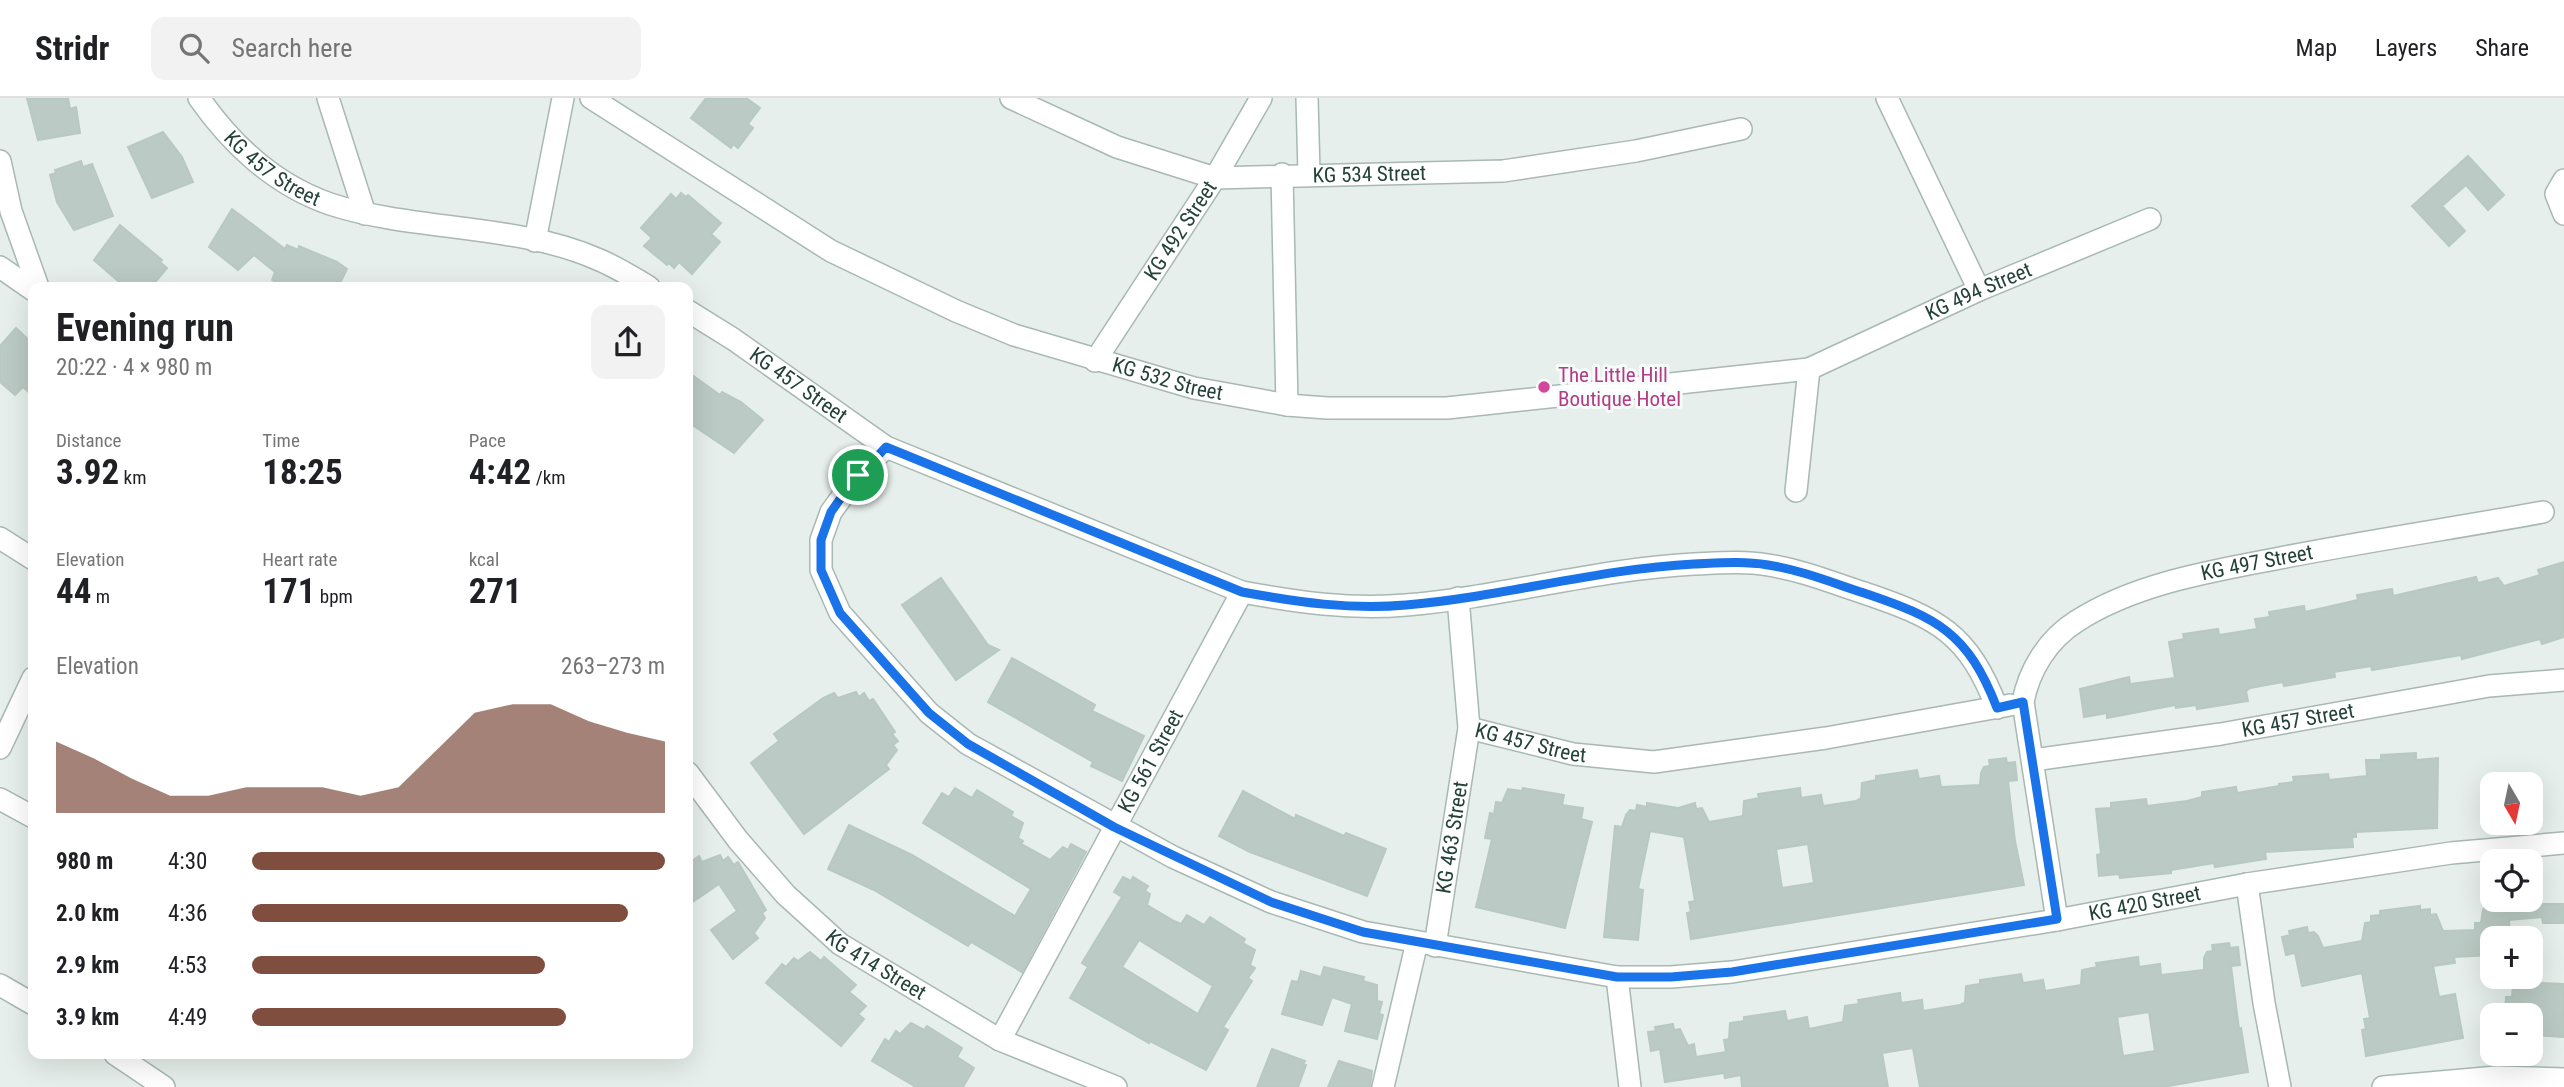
<!DOCTYPE html>
<html lang="en">
<head>
<meta charset="utf-8">
<style>
	:root { --surface:#fff; --page:#f2f2f2; --text:#202124; --muted:#757577; --line:#e0e0e0; --accent:#7f4e3f }
	body { margin:0; font-family:"Roboto Condensed",sans-serif; background:var(--page); color:var(--text); height:100vh; display:flex; flex-direction:column; font-size:26px; white-space:nowrap }
	* { box-sizing:border-box; margin:0 }
	p { font-size:23px; color:var(--muted) }
	.icon { flex:none; width:38px; height:38px; fill:none; stroke:currentColor; stroke-width:2; stroke-linecap:round; stroke-linejoin:round }
	.map { position:relative; flex:1; overflow:hidden }
	.sheet { position:absolute; left:28px; top:184px; width:665px; height:777px; display:flex; flex-direction:column; background:var(--surface); border-radius:14px; box-shadow:0 7px 28px #0002 }
	.sheet>* { flex:none }
	.needle { width:46px; rotate:171deg }
	.controls { position:absolute; left:2480px; top:674px; display:grid; gap:14px }
	.controls a { display:grid; place-items:center; width:63px; height:63px; border-radius:14px; background:var(--surface); box-shadow:0 7px 28px #0002; font-size:35px }
	.pin { position:absolute; display:grid; place-items:center; width:60px; height:60px; color:#fff; margin:-30px; border:4px solid #fff; border-radius:50%; box-shadow:0 2px 7px #0007 }
	.round { display:grid; place-items:center; flex:none; width:74px; height:74px; border-radius:14px; background:var(--page) }
	.headline { display:flex; align-items:center; justify-content:space-between; height:119px; padding:0 28px }
	h1 { font-size:38px; font-weight:700; line-height:52px }
	.figures { display:grid; grid-template-columns:repeat(3,1fr); gap:10px; height:119px; padding:7px 28px }
	.figures div { display:grid; align-content:center }
	.figures b { font-size:35px; font-weight:700 }
	.figures small { font-size:19px; font-weight:400 }
	.figures p { font-size:19px }
	.chart { height:196px; padding:14px 28px }
	.chart p { display:flex; justify-content:space-between }
	.chart svg { width:100%; height:126px; margin-top:7px; fill:var(--accent); opacity:.7 }
	ul { padding:0 28px; list-style:none; font-size:23px }
	li { display:grid; grid-template-columns:112px 84px 1fr; align-items:center; height:52px }
	li i { height:18px; border-radius:9px; background:var(--accent) }
	header { display:flex; align-items:center; gap:42px; box-sizing:border-box; height:98px; padding:0 35px; background:var(--surface); border-bottom:2px solid var(--line) }
	header strong { font-size:33px }
	nav { display:flex; gap:38px; margin-inline-start:auto; font-size:24px }
	.search { width:490px; height:63px; background:var(--page); display:flex; align-items:center; gap:18px; box-sizing:border-box; padding:0 24px; border-radius:14px; color:var(--muted); font-size:26px }
	.map>svg:first-child { display:block }
	.building { fill:#bbcac4; stroke:#b8c9c2; stroke-width:2; fill-rule:evenodd }
	.lines { fill:none; stroke-linecap:round; stroke-linejoin:round }
	.minor-casing { stroke:#a8b8b2; stroke-width:24 }
	.minor { stroke:#fff; stroke-width:21 }
	.route-casing { stroke:#fff; stroke-width:14 }
	.route { stroke:#1a73e8; stroke-width:9 }
	.hotel-dot { fill:#d1479c; stroke:#f7fbf9; stroke-width:2.5 }
	.labels { text-anchor:middle; dominant-baseline:central; stroke-width:6; stroke-linejoin:round; paint-order:stroke }
	.street-label { font-size:21px; fill:#24423a; stroke:#f7fbf9 }
	.hotel-label { font-size:21px; fill:#b23c85; stroke:#f7fbf9; text-anchor:start }
</style>
</head>
<body>
<header>
<strong>Stridr</strong>
<div class="search"><svg class="icon" aria-label="search" viewBox="0 0 24 24"><circle cx="10" cy="10" r="6"/><path d="M15 15l6 6"/></svg>Search here</div>
<nav><a>Map</a><a>Layers</a><a>Share</a></nav>
</header>
<div class="map">
<svg width="2564" height="989" viewBox="0 0 2564 989">
	<rect width="100%" height="100%" fill="#e6efeb"/>
	<g class="building">
		<polygon points="27,0 68,0 70,11 76,9 80,35 38,42"/>
		<polygon points="706,0 746,0 760,10 748,26 753,30 738,50 733,46 731,50 691,20"/>
		<polygon points="163,34 182,59 193,84 152,100 128,49"/>
		<polygon points="2468,58 2504,97 2488,112 2466,87 2442,108 2465,133 2449,148 2412,108"/>
		<polygon points="81,63 83,69 92,66 113,118 74,132 57,104 50,77 56,75 55,72"/>
		<polygon points="681,95 686,99 688,97 721,125 711,136 720,144 692,176 679,164 674,170 669,165 667,167 644,148 652,140 641,130 671,96 676,101"/>
		<polygon points="232,111 285,151 287,147 298,152 299,148 337,164 347,171 338,189 288,189 272,182 275,174 254,157 238,172 209,149"/>
		<polygon points="120,127 162,162 160,164 167,170 151,189 125,189 94,162"/>
		<polygon points="16,230 33,246 33,298 23,289 15,297 0,284 0,248"/>
		<polygon points="688,274 720,297 722,294 741,304 763,322 734,355 688,324"/>
		<polygon points="2564,464 2564,539 2542,546 2540,541 2462,561 2461,557 2372,572 2371,568 2334,574 2335,579 2284,588 2283,584 2250,590 2246,593 2248,603 2197,611 2196,607 2176,610 2175,607 2107,620 2107,615 2084,619 2080,591 2129,579 2130,586 2175,580 2169,544 2184,541 2183,536 2218,531 2219,537 2257,531 2255,521 2270,519 2269,514 2304,508 2305,514 2358,502 2357,497 2392,491 2393,498 2476,479 2478,485 2498,480 2504,488 2540,477 2538,472"/>
		<polygon points="941,480 988,547 999,552 956,582 902,507"/>
		<polygon points="1012,560 1095,607 1092,613 1144,638 1122,683 1091,668 1093,664 988,604"/>
		<polygon points="856,594 859,599 864,595 869,603 873,601 895,634 892,636 898,643 893,647 897,652 886,667 889,671 804,736 751,665 779,643 774,636 823,600 834,595 838,600"/>
		<polygon points="2416,655 2416,662 2438,660 2437,730 2356,734 2356,739 2352,739 2353,749 2265,754 2266,761 2215,769 2214,765 2171,772 2171,775 2120,780 2119,776 2099,778 2097,757 2101,756 2096,711 2111,710 2111,705 2146,701 2147,708 2187,703 2202,699 2202,694 2236,689 2237,695 2279,688 2279,686 2294,684 2293,679 2328,676 2329,682 2367,678 2366,662 2381,662 2381,657"/>
		<path d="M 2006,660 L 2007,665 L 2015,664 L 2017,682 L 2008,683 L 2015,743 L 2024,787 L 1691,841 L 1687,815 L 1691,814 L 1689,804 L 1695,803 L 1684,739 L 1650,733 L 1638,791 L 1643,792 L 1638,842 L 1604,839 L 1615,728 L 1622,729 L 1626,717 L 1630,712 L 1636,713 L 1637,707 L 1647,709 L 1647,705 L 1678,710 L 1695,705 L 1696,711 L 1702,710 L 1709,724 L 1743,718 L 1744,703 L 1759,700 L 1758,696 L 1800,690 L 1801,700 L 1821,697 L 1823,708 L 1856,703 L 1861,700 L 1862,685 L 1876,682 L 1876,678 L 1917,672 L 1919,681 L 1939,678 L 1941,689 L 1980,687 L 1981,675 L 1984,669 L 1990,668 L 1989,662 ZM 1808,746 L 1814,785 L 1782,790 L 1776,751 Z"/>
		<polygon points="955,690 972,700 977,692 1013,714 1011,718 1023,725 1018,740 1023,743 1021,746 1050,762 1063,749 1068,752 1071,746 1086,754 1022,874 971,844 968,848 874,792 828,771 849,727 912,757 1015,818 1031,791 923,725 942,695 949,699"/>
		<polygon points="1523,690 1564,697 1562,707 1583,710 1581,721 1592,724 1565,830 1476,809 1492,741 1485,740 1490,715 1494,716 1496,704 1502,705 1508,691 1522,693"/>
		<polygon points="1243,693 1295,721 1296,717 1344,738 1346,735 1386,751 1367,798 1250,754 1219,738"/>
		<polygon points="720,757 723,763 728,759 734,767 738,764 766,812 762,815 765,820 754,835 758,840 733,861 711,832 737,813 719,786 688,807 688,766 699,758 702,764"/>
		<path d="M 1123,779 L 1131,783 L 1133,779 L 1148,788 L 1145,793 L 1150,796 L 1147,807 L 1174,823 L 1181,826 L 1187,817 L 1204,827 L 1210,819 L 1245,841 L 1243,845 L 1255,852 L 1250,867 L 1255,870 L 1248,880 L 1252,883 L 1223,929 L 1228,932 L 1206,972 L 1150,943 L 1149,945 L 1070,900 L 1088,869 L 1082,865 L 1122,799 L 1114,794 ZM 1139,842 L 1213,888 L 1198,916 L 1122,869 Z"/>
		<polygon points="2491,802 2517,803 2517,806 2564,806 2564,825 2543,825 2542,819 2509,822 2510,840 2492,840 2492,857 2454,859 2455,865 2433,868 2439,899 2455,896 2463,940 2366,958 2362,932 2366,931 2364,921 2370,920 2362,875 2302,888 2295,855 2286,857 2282,839 2290,837 2289,833 2307,829 2308,835 2314,834 2318,838 2323,850 2362,843 2365,825 2371,824 2371,818 2380,817 2380,813 2420,808 2420,812 2430,811 2430,817 2436,816 2443,833 2475,832 2475,825 2481,825 2483,812 2485,807 2491,806"/>
		<path d="M 2229,845 L 2230,850 L 2238,849 L 2240,867 L 2231,868 L 2239,931 L 2241,930 L 2248,974 L 2163,989 L 1920,989 L 1913,950 L 1882,955 L 1888,989 L 1742,989 L 1741,977 L 1725,980 L 1724,975 L 1665,984 L 1660,951 L 1651,953 L 1648,934 L 1656,933 L 1655,929 L 1673,926 L 1674,932 L 1680,931 L 1688,948 L 1694,946 L 1696,959 L 1726,954 L 1724,942 L 1729,941 L 1730,925 L 1744,923 L 1744,919 L 1785,913 L 1787,923 L 1807,919 L 1809,931 L 1843,924 L 1845,908 L 1859,906 L 1858,902 L 1900,895 L 1901,905 L 1922,902 L 1923,913 L 1960,907 L 1965,904 L 1966,888 L 1980,886 L 1980,882 L 2021,876 L 2023,885 L 2043,882 L 2045,893 L 2081,887 L 2082,872 L 2097,869 L 2096,865 L 2138,859 L 2139,869 L 2160,866 L 2161,877 L 2204,872 L 2204,860 L 2207,854 L 2213,853 L 2212,847 ZM 2149,914 L 2155,953 L 2123,958 L 2117,919 Z"/>
		<polygon points="810,854 821,863 824,859 856,887 849,894 866,908 858,916 864,921 841,948 766,885 782,866 786,869 794,860 798,863"/>
		<polygon points="1324,869 1364,879 1363,883 1377,887 1377,903 1382,904 1379,916 1383,917 1377,941 1345,933 1352,906 1332,899 1322,927 1282,916 1292,883 1298,884 1301,873 1321,879"/>
		<polygon points="2521,884 2564,886 2564,939 2530,937 2530,917 2505,917 2506,899 2512,899 2513,886"/>
		<polygon points="911,925 924,932 927,928 962,950 957,959 974,970 963,989 916,989 872,963 885,941 889,944 896,933 900,936"/>
		<polygon points="1272,951 1305,963 1303,966 1306,967 1298,989 1257,989"/>
		<polygon points="1339,963 1372,973 1370,989 1328,989"/>
	</g>
	<g class="lines">
		<defs>
			<g id="minor">
				<path id="s1" d="M 199,0 C 231,46 275,87 330,106 C 412,133 519,126 597,161 C 615,168 632,179 649,189"/>
				<polyline points="328,0 365,116"/>
				<path id="s2" d="M 591,0 L 831,153 L 956,213 L 1014,237 L 1194,290 L 1287,307 L 1327,310 L 1447,310 L 1809,271 L 1979,192 L 2150,121"/>
				<path id="s3" d="M 1011,0 L 1117,49 L 1215,80 L 1503,73 L 1636,53 L 1741,31"/>
				<polyline points="1307,0 1309,75"/>
				<polyline points="1887,0 1979,192"/>
				<polyline points="0,63 11,113 38,189"/>
				<polyline points="1282,76 1287,307"/>
				<polyline points="2564,82 2556,96 2564,116"/>
				<polyline points="535,143 563,0"/>
				<polyline points="0,169 33,192"/>
				<path id="s4" d="M 688,213 L 733,241 L 886,349 L 1242,494 C 1297,504 1350,512 1406,507 C 1502,499 1597,471 1694,466 C 1719,465 1743,463 1768,467 C 1801,472 1833,485 1864,495 C 1938,520 1968,535 1997,610"/>
				<path id="s5" d="M 1095,263 L 1215,80 L 1261,0"/>
				<path id="s6" d="M 886,349 L 858,377 L 831,414 L 821,442 L 821,472 L 840,515 L 929,615 L 968,646 L 1173,759 L 1271,804 L 1363,834 L 1617,879 L 1671,879 L 1732,874 L 2057,822 L 2247,786 L 2451,755 L 2564,745"/>
				<polyline points="1796,393 1809,271"/>
				<polyline points="0,440 33,461"/>
				<path id="s7" d="M 1458,500 L 1469,630 L 1573,656 L 1654,664 L 1826,640 L 2010,607"/>
				<polyline points="0,650 33,580"/>
				<path id="s8" d="M 2033,662 L 2221,636 L 2489,588 L 2564,582"/>
				<path id="s9" d="M 688,675 L 738,742 L 786,797 L 840,846 L 1000,942 L 1116,989"/>
				<polyline points="0,701 33,719"/>
				<polyline points="2247,786 2264,905 2280,989"/>
				<path id="s10" d="M 2057,822 L 2023,604 C 2029,572 2048,541 2077,523 C 2136,485 2213,473 2280,460 C 2367,443 2455,430 2543,414"/>
				<path id="s11" d="M 1435,848 L 1469,630"/>
				<polyline points="1617,879 1630,989"/>
				<polyline points="0,887 33,906"/>
				<path id="s12" d="M 1000,942 L 1242,494"/>
				<polyline points="115,956 164,989"/>
				<polyline points="1383,989 1417,844"/>
				<polyline points="2383,989 2497,979 2564,981"/>
			</g>
		</defs>
		<use href="#minor" class="minor-casing"/>
		<use href="#minor" class="minor"/>
	</g>
	<g class="lines">
		<defs>
			<path id="route" d="M 886,349 L 1242,494 C 1297,504 1350,512 1406,507 C 1502,499 1597,471 1694,466 C 1719,465 1743,463 1768,467 C 1801,472 1833,485 1864,495 C 1938,520 1968,535 1997,610 L 2023,604 L 2057,821 L 1732,874 L 1671,879 L 1617,879 L 1363,834 L 1271,804 L 1114,729 L 968,646 L 929,615 L 840,515 L 821,472 L 821,442 L 831,414 L 847,391 Z"/>
		</defs>
		<use href="#route" class="route-casing"/>
		<use href="#route" class="route"/>
	</g>
	<circle class="hotel-dot" cx="1544" cy="289" r="7"/>
	<g class="labels">
		<g class="street-label">
			<text stroke="none"><textPath href="#s1" startOffset="103">KG 457 Street</textPath></text>
			<text stroke="none"><textPath href="#s3" startOffset="374">KG 534 Street</textPath></text>
			<text stroke="none"><textPath href="#s5" startOffset="156">KG 492 Street</textPath></text>
			<text stroke="none"><textPath href="#s2" startOffset="1479">KG 494 Street</textPath></text>
			<text stroke="none"><textPath href="#s2" startOffset="646">KG 532 Street</textPath></text>
			<text stroke="none"><textPath href="#s4" startOffset="133">KG 457 Street</textPath></text>
			<text stroke="none"><textPath href="#s10" startOffset="511">KG 497 Street</textPath></text>
			<text stroke="none"><textPath href="#s8" startOffset="268">KG 457 Street</textPath></text>
			<text stroke="none"><textPath href="#s7" startOffset="194">KG 457 Street</textPath></text>
			<text stroke="none"><textPath href="#s12" startOffset="317">KG 561 Street</textPath></text>
			<text stroke="none"><textPath href="#s11" startOffset="110">KG 463 Street</textPath></text>
			<text stroke="none"><textPath href="#s6" startOffset="1606">KG 420 Street</textPath></text>
			<text stroke="none"><textPath href="#s9" startOffset="271">KG 414 Street</textPath></text>
		</g>
		<g class="hotel-label">
			<text x="1558" y="277">The Little Hill<tspan x="1558" dy="24">Boutique Hotel</tspan></text>
		</g>
	</g>
</svg>
<div class="controls">
<a><svg class="needle" viewBox="-14 -14 28 28"><path d="M0-13l5 13h-10z" fill="#e53935"/><path d="M0 13l5-13h-10z" fill="#757577"/></svg></a>
<a><svg class="icon" aria-label="locate" viewBox="0 0 24 24"><circle cx="12" cy="12" r="6"/><path d="M12 2v4M12 18v4M2 12h4M18 12h4"/></svg></a>
<a>+</a>
<a>−</a>
</div>
<div class="pin" style="left:858px;top:377px;background:#1e9e55"><svg class="icon" aria-label="arrive" viewBox="0 0 24 24"><path d="M6 21V4h12l-3 4 3 4H6"/></svg></div>
<section class="sheet">
<div class="headline"><div><h1>Evening run</h1><p>20:22 · 4 × 980 m</p></div><a class="round"><svg class="icon" aria-label="share" viewBox="0 0 24 24"><path d="M12 15V3M7 8l5-5 5 5M5 13v7h14v-7"/></svg></a></div>
<div class="figures">
<div><p>Distance</p><b>3.92<small> km</small></b></div>
<div><p>Time</p><b>18:25</b></div>
<div><p>Pace</p><b>4:42<small> /km</small></b></div>
</div>
<div class="figures">
<div><p>Elevation</p><b>44<small> m</small></b></div>
<div><p>Heart rate</p><b>171<small> bpm</small></b></div>
<div><p>kcal</p><b>271</b></div>
</div>
<div class="chart"><p><span>Elevation</span>263–273 m</p>
<svg viewBox="0 0 160 44" preserveAspectRatio="none"><path d="M0 44V19L10 25L20 32L30 38L40 38L50 35L60 35L70 35L80 38L90 35L100 22L110 9L120 6L130 6L140 12L150 16L160 19V44z"/></svg>
</div>
<ul>
<li><b>980 m</b>4:30<i style="width:100%"></i></li>
<li><b>2.0 km</b>4:36<i style="width:91%"></i></li>
<li><b>2.9 km</b>4:53<i style="width:71%"></i></li>
<li><b>3.9 km</b>4:49<i style="width:76%"></i></li>
</ul>
</section>
</div>
</body>
</html>
